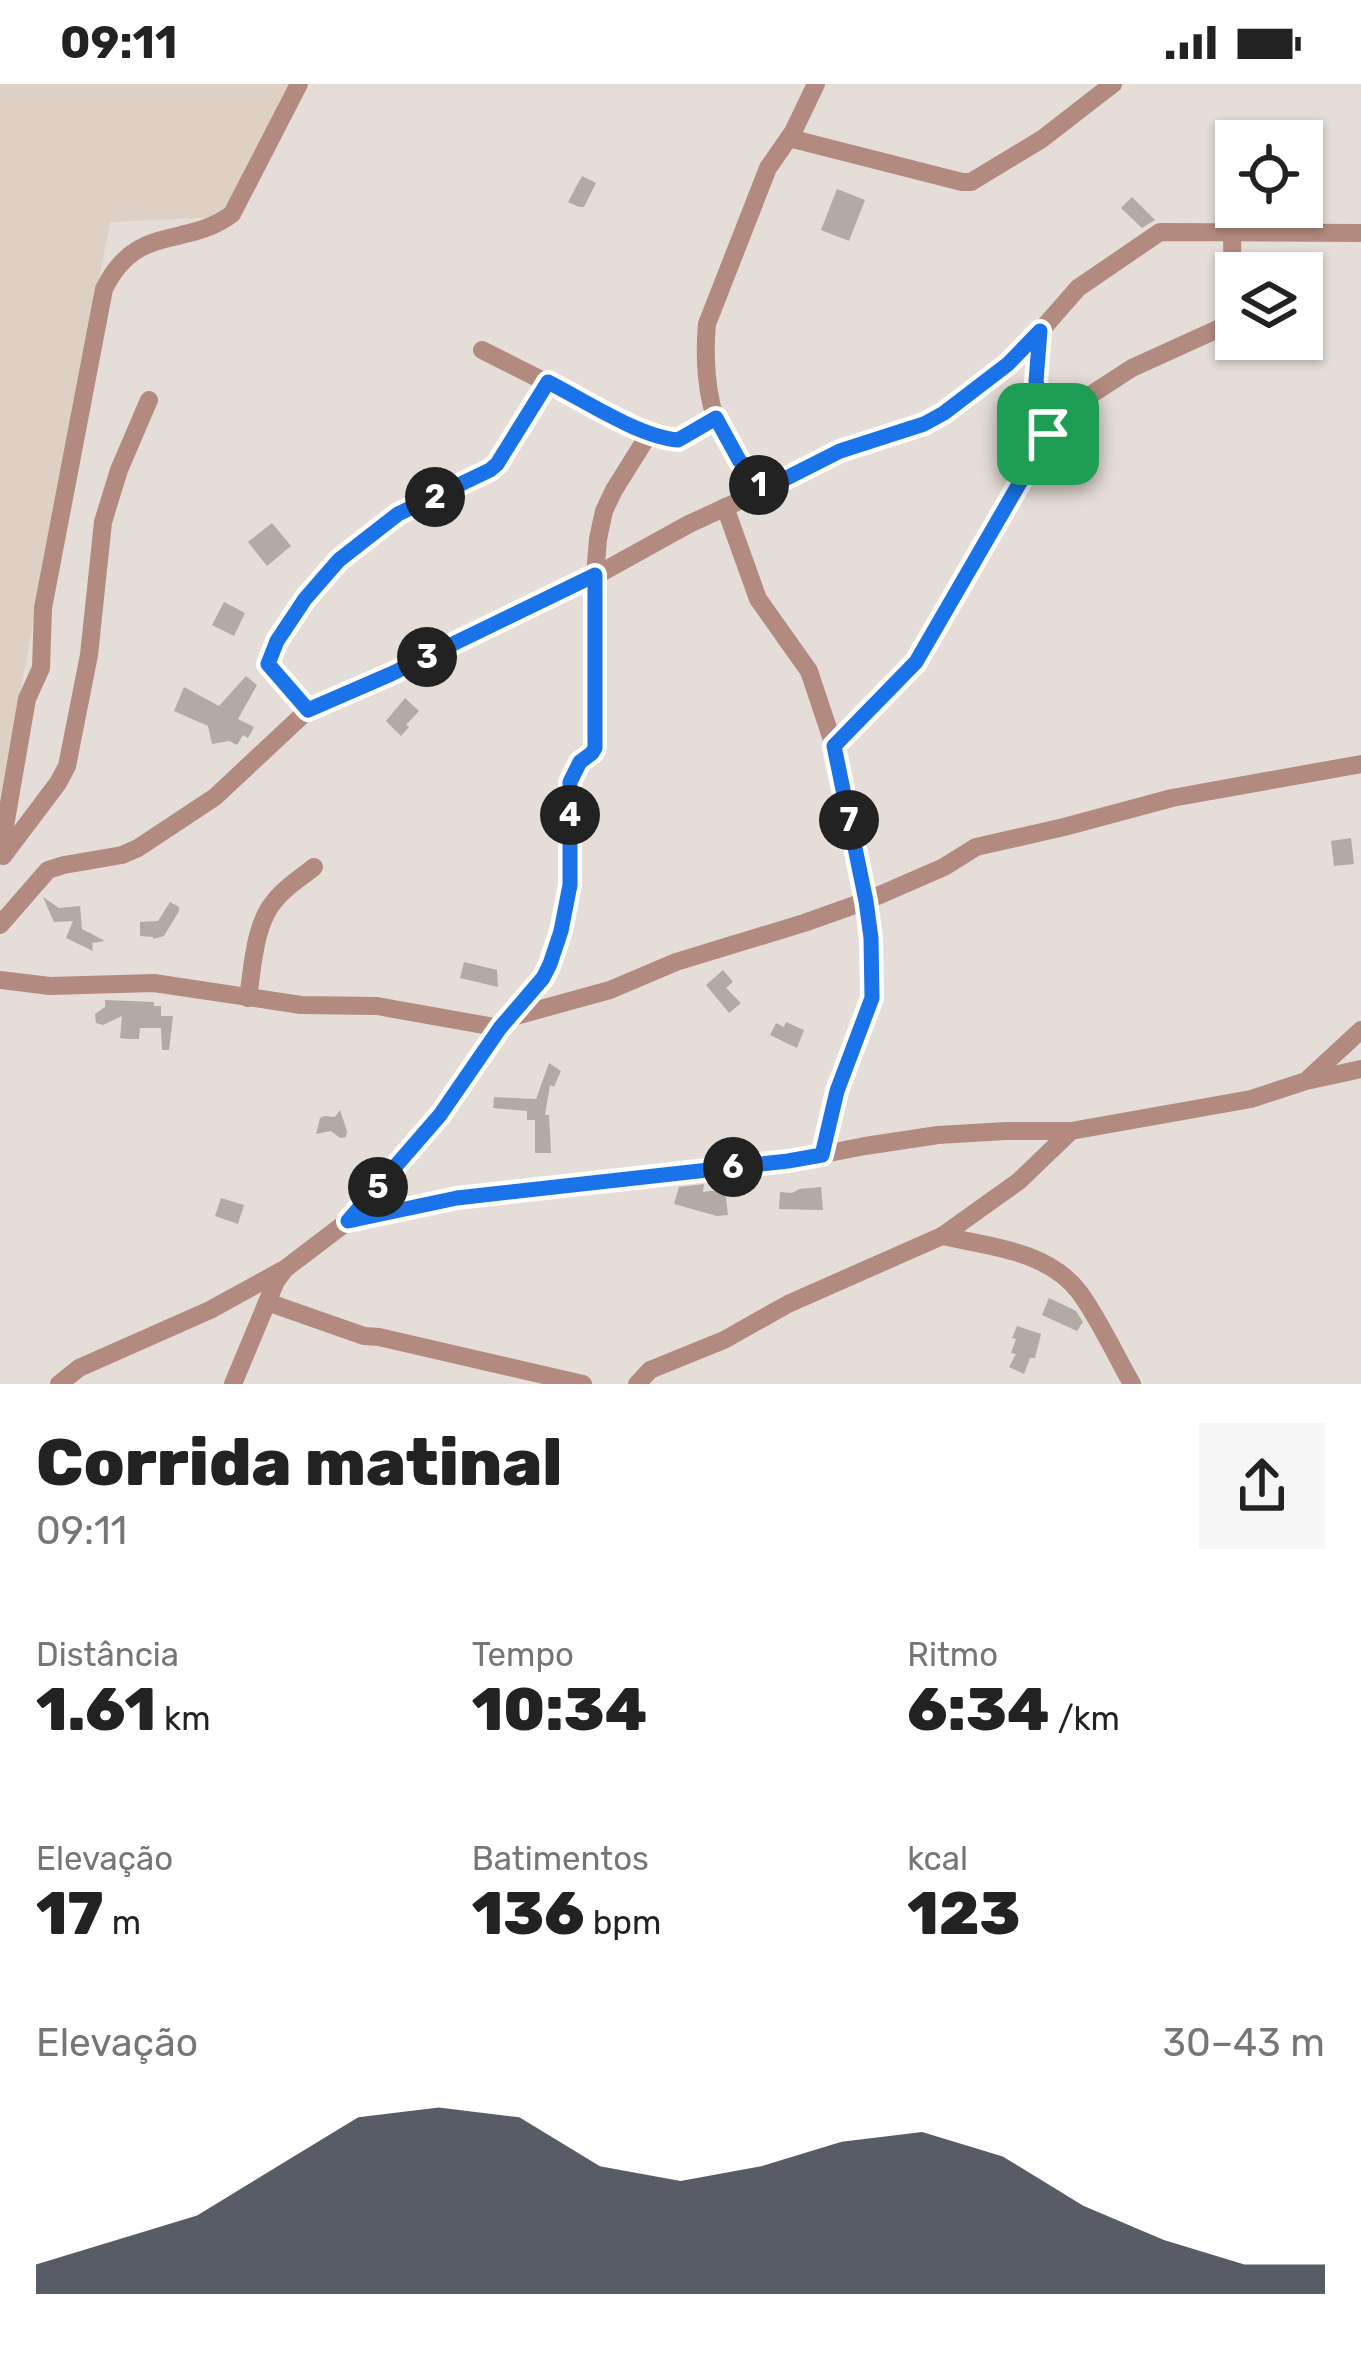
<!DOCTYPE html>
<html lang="pt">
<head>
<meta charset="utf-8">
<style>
	:root { --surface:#fff; --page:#f6f6f6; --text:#222; --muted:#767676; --accent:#111827 }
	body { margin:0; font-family:Rubik,sans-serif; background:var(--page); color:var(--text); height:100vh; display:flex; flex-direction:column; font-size:45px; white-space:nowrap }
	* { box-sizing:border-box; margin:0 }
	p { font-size:39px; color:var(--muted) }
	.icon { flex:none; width:66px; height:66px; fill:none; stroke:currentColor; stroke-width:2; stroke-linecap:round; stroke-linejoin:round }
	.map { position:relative; height:1300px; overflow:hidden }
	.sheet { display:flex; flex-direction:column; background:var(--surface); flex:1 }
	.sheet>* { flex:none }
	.buttons { position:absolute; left:1215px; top:36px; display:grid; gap:24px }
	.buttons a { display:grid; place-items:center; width:108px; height:108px; border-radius:0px; background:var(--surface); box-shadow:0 3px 9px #0004; font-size:60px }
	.pin { position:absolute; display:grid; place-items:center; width:102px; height:102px; color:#fff; margin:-51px; border-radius:24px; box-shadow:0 6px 18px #0006 }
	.km { position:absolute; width:60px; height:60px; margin:-30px; border-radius:50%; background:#222; color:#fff; font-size:33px; line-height:60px; text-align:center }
	.round { display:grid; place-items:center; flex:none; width:126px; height:126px; border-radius:0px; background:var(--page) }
	.headline { display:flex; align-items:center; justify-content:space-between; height:204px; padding:0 36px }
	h1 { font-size:66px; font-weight:800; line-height:90px }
	.figures { display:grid; grid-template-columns:repeat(3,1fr); gap:18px; height:204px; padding:12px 36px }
	.figures div { display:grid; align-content:center }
	.figures b { font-size:60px; font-weight:800 }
	.figures small { font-size:33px; font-weight:400 }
	.figures p { font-size:33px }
	.chart { height:336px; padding:24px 36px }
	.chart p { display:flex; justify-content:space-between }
	.chart svg { width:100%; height:216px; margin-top:12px; fill:var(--accent); opacity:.7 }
	.status { display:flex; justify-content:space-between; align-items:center; height:84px; padding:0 60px; background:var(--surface); direction:ltr }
	.status svg { height:33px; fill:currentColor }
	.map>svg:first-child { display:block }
	.built { fill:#dfd0c6 }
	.building { fill:#b2aaa4 }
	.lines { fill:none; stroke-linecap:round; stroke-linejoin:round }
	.minor { stroke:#b28a80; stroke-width:18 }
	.route-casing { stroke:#fff; stroke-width:24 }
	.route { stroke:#1a73e8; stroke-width:15 }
</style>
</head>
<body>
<div class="status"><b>09:11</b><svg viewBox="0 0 49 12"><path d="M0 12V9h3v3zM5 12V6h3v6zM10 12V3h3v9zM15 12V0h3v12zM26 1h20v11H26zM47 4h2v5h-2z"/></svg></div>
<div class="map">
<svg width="1361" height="1300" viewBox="0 0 1361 1300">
	<rect width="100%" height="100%" fill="#e5ddd7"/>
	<polygon class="built" points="0,0 294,0 221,133 110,138 0,713"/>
	<g class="building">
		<polygon points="582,92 596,99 584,123 579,123 568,118"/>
		<polygon points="837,105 865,116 849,157 821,146"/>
		<polygon points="1132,113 1155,136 1142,144 1121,124"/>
		<polygon points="272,439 291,462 267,482 248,458"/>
		<polygon points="224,518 245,529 234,552 212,541"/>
		<polygon points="246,592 257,601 238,635 254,643 248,654 243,651 237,661 229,657 212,660 208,642 174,627 184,603 219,622"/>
		<polygon points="405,614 419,627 406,641 409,643 401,652 386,637"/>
		<polygon points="1351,754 1354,780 1334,782 1331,757"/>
		<polygon points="43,813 59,824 80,822 82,845 105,857 92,859 93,867 66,854 73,837 54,838"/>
		<polygon points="170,818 179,823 179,827 164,852 153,855 153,853 140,852 140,838 158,837"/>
		<polygon points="464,878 497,886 498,903 460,894"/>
		<polygon points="723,886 733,898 726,904 741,919 729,929 706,901"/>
		<polygon points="105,916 154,918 154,922 161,922 161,932 173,932 169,966 162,966 161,944 140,944 139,955 129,955 120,954 122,932 103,941 96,939 95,930 105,923"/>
		<polygon points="786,938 804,946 797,964 770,951 776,939 784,943"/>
		<polygon points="549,979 561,987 554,1003 550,1001 545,1031 549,1031 551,1069 535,1069 535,1036 527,1036 527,1027 493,1024 494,1013 536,1015"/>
		<polygon points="340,1026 347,1047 346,1053 340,1054 331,1047 316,1050 320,1034 324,1032 335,1033"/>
		<polygon points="704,1100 703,1108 725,1105 728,1131 717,1132 674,1120 679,1103"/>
		<polygon points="821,1103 823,1126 779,1125 780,1108 792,1109 799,1105"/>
		<polygon points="221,1114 244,1121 238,1140 215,1132"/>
		<polygon points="1049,1214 1076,1227 1083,1238 1077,1247 1042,1231"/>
		<polygon points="1017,1242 1041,1250 1035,1274 1030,1274 1024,1290 1009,1283 1016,1270 1011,1269 1016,1255 1012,1254"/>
	</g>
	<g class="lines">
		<g class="minor">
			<polyline points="789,54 962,98 971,98 1042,55 1113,0"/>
			<polyline points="1040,248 1036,297 1048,349"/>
			<polyline points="482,266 649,350 678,356 716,335"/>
			<path d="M 763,406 C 747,387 729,367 719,344 C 706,314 704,272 707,240 L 768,84 L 793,48 L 816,0"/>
			<polyline points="725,423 758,515 809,587 834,662 866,817 871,855 872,914 837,1007 822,1071"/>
			<polyline points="308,626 268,580 277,557 305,516 339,475 398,431 490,386 497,379 548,298"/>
			<polyline points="834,662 916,578 1001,435 1053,338 1061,330 1132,284 1231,239 1233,233 1232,147"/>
			<path d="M 0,771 L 27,615 L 41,584 L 43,524 L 104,205 C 137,138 185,165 232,130 L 299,0"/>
			<polyline points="3,772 58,699 67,682 89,571 103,438 119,386 149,316"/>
			<polyline points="0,841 48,786 64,781 122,771 138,764 215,713 308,626 391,591 595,492 689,440 763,406 824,374 924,340 944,329 1022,268 1078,204 1160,148 1361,149"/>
			<polyline points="0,896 50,902 154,899 301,921 377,922 500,944"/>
			<path d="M 248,914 C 253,882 254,838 277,814 C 287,802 302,793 314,783"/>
			<polyline points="512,933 543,894 561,847 570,801 570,698 580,678 595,664 595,492 598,455 604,427 614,406 649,350"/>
			<polyline points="1309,994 1361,946"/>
			<polyline points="1071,1047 1251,1015 1306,997 1361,985"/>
			<polyline points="348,1137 440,1031 500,944 512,933 610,906 676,878 804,839 866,817 944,783 976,763 1064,743 1172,714 1361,680"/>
			<path d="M 942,1152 C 989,1162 1049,1167 1080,1209 C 1100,1237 1115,1270 1132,1300"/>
			<polyline points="267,1218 364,1252 379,1253 583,1300"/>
			<polyline points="59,1300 79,1284 210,1226 281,1187"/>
			<polyline points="233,1300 276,1197 285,1185 348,1137 457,1114 788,1077 865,1062 938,1051 1006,1047 1071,1047 1019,1097 942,1152 788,1220 724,1256 650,1286 637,1300"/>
		</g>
	</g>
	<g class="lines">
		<defs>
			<path id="route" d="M 1040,247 L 1036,297 L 1048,350 L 916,578 L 834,662 L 866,817 L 871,854 L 872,914 L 837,1007 L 822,1071 L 788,1077 L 457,1114 L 348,1137 L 440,1031 L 500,944 L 543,894 L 550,880 L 561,847 L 570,801 L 570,698 L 580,678 L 592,669 L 595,664 L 595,491 L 391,590 L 308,626 L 268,580 L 277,557 L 305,515 L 339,476 L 398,430 L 490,386 L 497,380 L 548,298 C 584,316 639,353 678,356 L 716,334 L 739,376 L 763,406 L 840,367 L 924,340 L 944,329 L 1008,280 Z"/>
		</defs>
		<use href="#route" class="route-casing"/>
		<use href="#route" class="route"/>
	</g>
</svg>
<div class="buttons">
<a><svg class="icon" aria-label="locate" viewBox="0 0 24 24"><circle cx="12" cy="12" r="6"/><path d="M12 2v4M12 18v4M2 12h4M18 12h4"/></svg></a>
<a><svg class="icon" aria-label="layers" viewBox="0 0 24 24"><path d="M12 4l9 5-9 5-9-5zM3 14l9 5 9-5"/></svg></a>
</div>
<div class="pin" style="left:1048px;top:350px;background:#1e9e55"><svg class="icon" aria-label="arrive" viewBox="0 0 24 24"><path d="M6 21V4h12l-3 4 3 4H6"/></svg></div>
<b class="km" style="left:759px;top:401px">1</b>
<b class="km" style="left:435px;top:413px">2</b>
<b class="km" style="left:427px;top:573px">3</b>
<b class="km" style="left:570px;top:731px">4</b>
<b class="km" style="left:378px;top:1103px">5</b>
<b class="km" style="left:733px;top:1083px">6</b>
<b class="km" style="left:849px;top:736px">7</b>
</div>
<section class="sheet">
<div class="headline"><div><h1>Corrida matinal</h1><p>09:11</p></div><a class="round"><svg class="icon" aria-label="share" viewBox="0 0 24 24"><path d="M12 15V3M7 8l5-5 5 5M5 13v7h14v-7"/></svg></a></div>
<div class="figures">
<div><p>Distância</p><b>1.61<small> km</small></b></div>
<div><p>Tempo</p><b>10:34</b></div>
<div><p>Ritmo</p><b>6:34<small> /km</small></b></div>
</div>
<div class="figures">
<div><p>Elevação</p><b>17<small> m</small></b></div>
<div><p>Batimentos</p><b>136<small> bpm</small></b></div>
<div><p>kcal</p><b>123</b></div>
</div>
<div class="chart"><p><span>Elevação</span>30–43 m</p>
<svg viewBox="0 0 160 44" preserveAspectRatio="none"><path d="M0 44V38L10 33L20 28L30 18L40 8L50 6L60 8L70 18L80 21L90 18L100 13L110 11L120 16L130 26L140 33L150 38L160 38V44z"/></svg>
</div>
</section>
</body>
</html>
